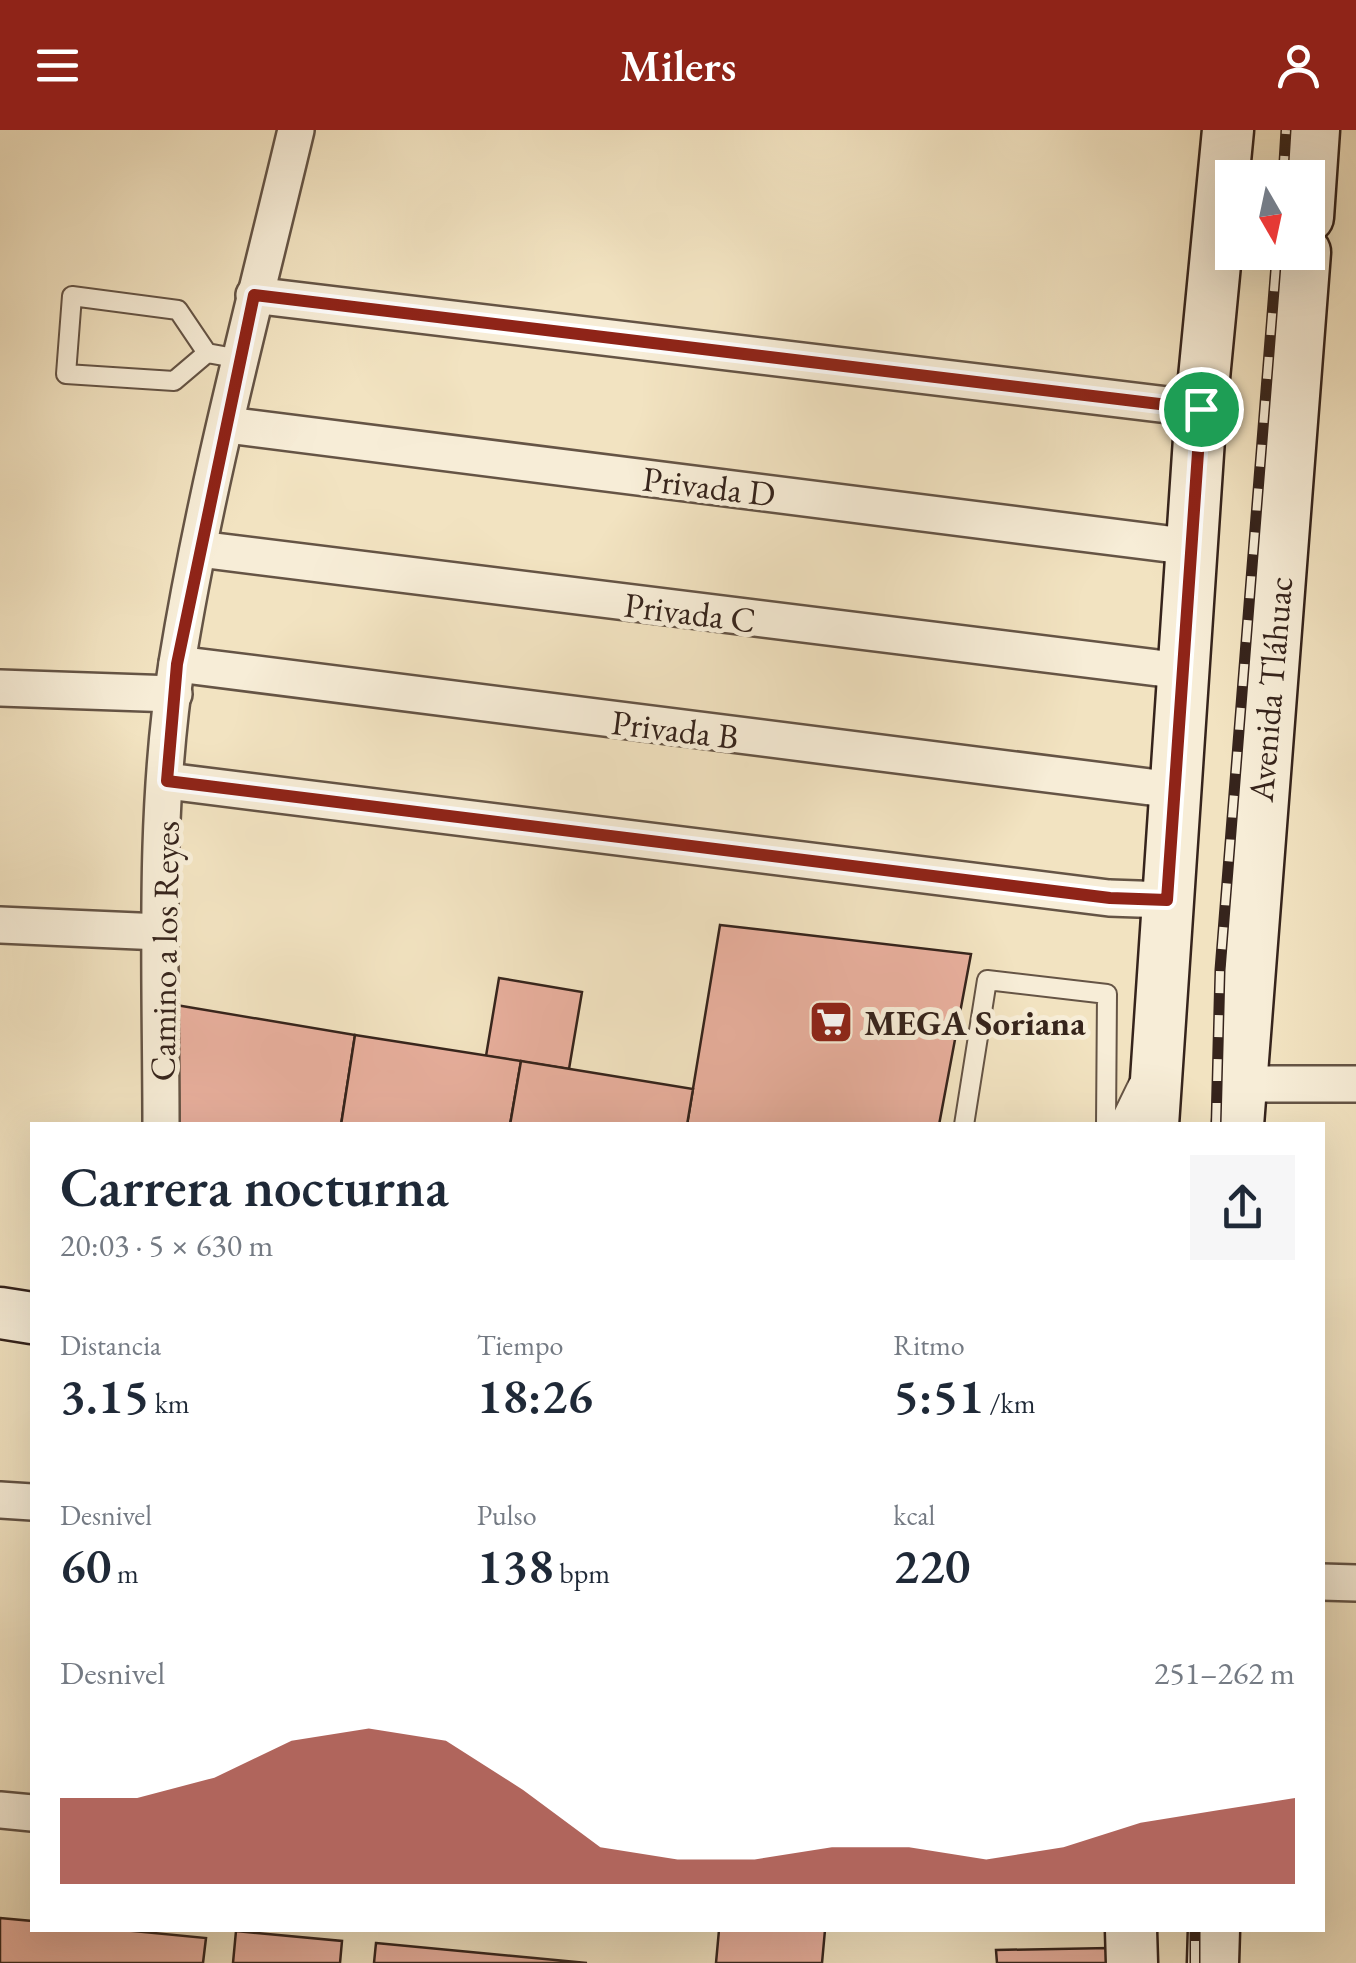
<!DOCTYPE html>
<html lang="es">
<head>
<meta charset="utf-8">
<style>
	:root { --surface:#fff; --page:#f6f6f7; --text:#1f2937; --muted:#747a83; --accent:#8f2418 }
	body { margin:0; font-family:"EB Garamond",serif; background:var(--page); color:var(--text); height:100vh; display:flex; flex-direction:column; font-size:38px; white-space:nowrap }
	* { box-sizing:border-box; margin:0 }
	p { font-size:32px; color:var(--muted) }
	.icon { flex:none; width:55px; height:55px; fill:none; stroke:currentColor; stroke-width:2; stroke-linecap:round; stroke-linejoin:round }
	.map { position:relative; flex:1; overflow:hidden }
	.drawer { position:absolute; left:30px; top:992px; width:1295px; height:810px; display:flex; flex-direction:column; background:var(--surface); border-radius:0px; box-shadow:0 10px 40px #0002 }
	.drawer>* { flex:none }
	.needle { width:65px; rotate:171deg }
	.controls { position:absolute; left:1215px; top:30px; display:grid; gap:20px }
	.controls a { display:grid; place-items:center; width:110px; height:110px; border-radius:0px; background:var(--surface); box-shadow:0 10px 40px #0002; font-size:50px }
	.pin { position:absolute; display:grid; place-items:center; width:85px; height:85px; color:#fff; margin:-42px; border:5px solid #fff; border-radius:50%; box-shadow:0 2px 10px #0007 }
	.round { display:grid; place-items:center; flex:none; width:105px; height:105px; border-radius:0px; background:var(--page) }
	.headline { display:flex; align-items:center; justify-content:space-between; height:170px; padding:0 30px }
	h1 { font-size:55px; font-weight:600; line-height:75px }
	.metrics { display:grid; grid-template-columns:repeat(3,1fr); gap:15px; height:170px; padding:10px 30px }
	.metrics div { display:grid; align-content:center }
	.metrics b { font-size:50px; font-weight:600 }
	.metrics small { font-size:28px; font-weight:400 }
	.metrics p { font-size:28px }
	.chart { height:280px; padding:20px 30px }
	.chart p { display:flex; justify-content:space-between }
	.chart svg { width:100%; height:180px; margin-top:10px; fill:var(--accent); opacity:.7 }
	header { display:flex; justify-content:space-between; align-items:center; height:130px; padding:0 30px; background:var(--accent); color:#fff; font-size:45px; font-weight:600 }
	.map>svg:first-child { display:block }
	.building { fill:#e8af9d; stroke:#36241c; stroke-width:2.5 }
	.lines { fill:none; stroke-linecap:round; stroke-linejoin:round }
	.lane-casing { stroke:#655445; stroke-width:22 }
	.street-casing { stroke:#655445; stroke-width:40 }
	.secondary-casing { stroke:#36241c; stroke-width:55 }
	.lane { stroke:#f7edd7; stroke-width:18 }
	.street { stroke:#f7edd7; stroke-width:35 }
	.secondary { stroke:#f7edd7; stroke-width:50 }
	.rail-casing { stroke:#36241c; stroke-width:11 }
	.rail { stroke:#f7edd7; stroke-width:8; stroke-dasharray:22; stroke-linecap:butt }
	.route-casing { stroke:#fff; stroke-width:20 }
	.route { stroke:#8f2418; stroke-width:12 }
	.labels { text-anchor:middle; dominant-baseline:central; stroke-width:10; stroke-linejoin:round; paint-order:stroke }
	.street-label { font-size:35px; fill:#36241c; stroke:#f7edd7 }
	.poi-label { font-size:35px; font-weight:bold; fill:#36241c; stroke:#f7edd7; text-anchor:start }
</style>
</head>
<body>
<header><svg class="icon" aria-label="menu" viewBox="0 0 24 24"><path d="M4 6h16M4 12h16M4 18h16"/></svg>Milers<svg class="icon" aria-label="person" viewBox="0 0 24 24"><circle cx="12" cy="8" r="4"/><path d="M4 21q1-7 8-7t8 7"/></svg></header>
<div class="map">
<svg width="1356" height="1833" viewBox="0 0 1356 1833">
	<rect width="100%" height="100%" fill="#f2e3c1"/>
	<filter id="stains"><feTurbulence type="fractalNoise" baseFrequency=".002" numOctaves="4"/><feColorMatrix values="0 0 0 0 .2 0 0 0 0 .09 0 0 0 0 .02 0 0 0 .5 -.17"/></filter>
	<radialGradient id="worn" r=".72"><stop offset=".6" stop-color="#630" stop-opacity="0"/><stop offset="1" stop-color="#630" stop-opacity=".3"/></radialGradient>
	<g class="building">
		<polygon points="720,795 971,824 939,995 687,995"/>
		<polygon points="499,848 582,862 569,939 486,926"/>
		<polygon points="176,875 355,905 341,995 175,995"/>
		<polygon points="355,905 521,931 510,995 341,995"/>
		<polygon points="521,931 693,959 687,995 510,995"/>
		<polygon points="0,1788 32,1791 32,1800 123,1800 206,1808 203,1833 0,1833"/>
		<polygon points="719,1800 825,1800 822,1833 716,1833"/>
		<polygon points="236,1801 342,1811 340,1833 233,1833"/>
		<polygon points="376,1813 587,1833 374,1833"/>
		<polygon points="1109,1818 1109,1833 997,1833 996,1820"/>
	</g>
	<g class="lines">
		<defs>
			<g id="lane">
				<polyline points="207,223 174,251 66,244 72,166 178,180 207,223 240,229"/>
				<polyline points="964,995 987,850 1107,864 1106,995"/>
				<polyline points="1118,995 1138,954"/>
			</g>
			<g id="street">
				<polyline points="254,165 1201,279"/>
				<polyline points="227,295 1192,417"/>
				<polyline points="199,419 1182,541"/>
				<polyline points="177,534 1174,660"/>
				<polyline points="0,558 174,564"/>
				<polyline points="167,651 1109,768 1167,770"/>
				<polyline points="0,795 161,802"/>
				<polyline points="1239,954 1356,954"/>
				<path d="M 161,995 C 161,843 153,684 177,533 C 206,353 254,176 296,0"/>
				<polyline points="0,1370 32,1372"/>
				<polyline points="1322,1452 1356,1453"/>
				<polyline points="0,1680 32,1683"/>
			</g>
			<g id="secondary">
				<polyline points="1308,87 1314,0"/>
				<polyline points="1153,995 1201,279 1228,0"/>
				<polyline points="1238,995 1305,122"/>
				<polyline points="0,1183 32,1188"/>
				<polyline points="1131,1800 1132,1833"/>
				<polyline points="1213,1833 1214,1800"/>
			</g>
		</defs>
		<use href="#lane" class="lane-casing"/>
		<use href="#street" class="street-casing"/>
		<use href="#secondary" class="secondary-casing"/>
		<use href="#lane" class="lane"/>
		<use href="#street" class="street"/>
		<use href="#secondary" class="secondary"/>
		<defs>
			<g id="rail">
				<polyline points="1283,48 1286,0"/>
				<polyline points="1216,995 1220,840 1277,122"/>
				<polyline points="1195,1833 1195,1800"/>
			</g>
		</defs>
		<use href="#rail" class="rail-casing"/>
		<use href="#rail" class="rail"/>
	</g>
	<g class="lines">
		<defs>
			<polygon id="route" points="254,165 1201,279 1167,770 1110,768 167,651 177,534"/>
		</defs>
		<use href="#route" class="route-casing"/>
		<use href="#route" class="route"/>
	</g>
	<defs>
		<symbol id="supermarket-square" viewBox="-11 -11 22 22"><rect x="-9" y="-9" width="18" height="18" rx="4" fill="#8f2418" stroke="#f7edd7"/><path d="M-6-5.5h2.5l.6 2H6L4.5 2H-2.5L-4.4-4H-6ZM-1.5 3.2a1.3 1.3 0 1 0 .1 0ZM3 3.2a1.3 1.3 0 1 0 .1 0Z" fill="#fff"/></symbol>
	</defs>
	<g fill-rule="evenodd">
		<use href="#supermarket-square" x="806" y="867" width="50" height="50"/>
	</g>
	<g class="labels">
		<g class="street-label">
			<text transform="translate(709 356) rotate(7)">Privada D</text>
			<text transform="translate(690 482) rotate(7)">Privada C</text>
			<text transform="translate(1270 559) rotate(-85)">Avenida Tláhuac</text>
			<text transform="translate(675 599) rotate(7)">Privada B</text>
			<text transform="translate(164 821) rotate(-89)">Camino a los Reyes</text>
		</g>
		<g class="poi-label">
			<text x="864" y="892">MEGA Soriana</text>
		</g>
	</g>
	<rect width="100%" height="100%" filter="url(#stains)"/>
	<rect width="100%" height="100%" fill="url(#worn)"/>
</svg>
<div class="controls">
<a><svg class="needle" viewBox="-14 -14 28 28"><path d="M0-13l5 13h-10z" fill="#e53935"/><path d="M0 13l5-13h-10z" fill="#747a83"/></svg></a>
</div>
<div class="pin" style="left:1201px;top:279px;background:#1e9e55"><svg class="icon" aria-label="arrive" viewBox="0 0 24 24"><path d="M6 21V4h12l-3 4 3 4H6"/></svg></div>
<section class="drawer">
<div class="headline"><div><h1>Carrera nocturna</h1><p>20:03 · 5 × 630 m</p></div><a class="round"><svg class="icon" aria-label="share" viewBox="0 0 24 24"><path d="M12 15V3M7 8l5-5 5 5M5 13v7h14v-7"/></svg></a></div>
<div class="metrics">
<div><p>Distancia</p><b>3.15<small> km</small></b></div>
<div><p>Tiempo</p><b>18:26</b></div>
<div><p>Ritmo</p><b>5:51<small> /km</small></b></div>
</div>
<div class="metrics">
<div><p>Desnivel</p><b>60<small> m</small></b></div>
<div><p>Pulso</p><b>138<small> bpm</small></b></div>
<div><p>kcal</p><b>220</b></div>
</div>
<div class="chart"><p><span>Desnivel</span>251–262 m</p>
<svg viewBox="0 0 160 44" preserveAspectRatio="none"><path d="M0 44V23L10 23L20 18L30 9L40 6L50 9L60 21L70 35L80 38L90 38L100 35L110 35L120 38L130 35L140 29L150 26L160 23V44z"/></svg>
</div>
</section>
</div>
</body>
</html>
